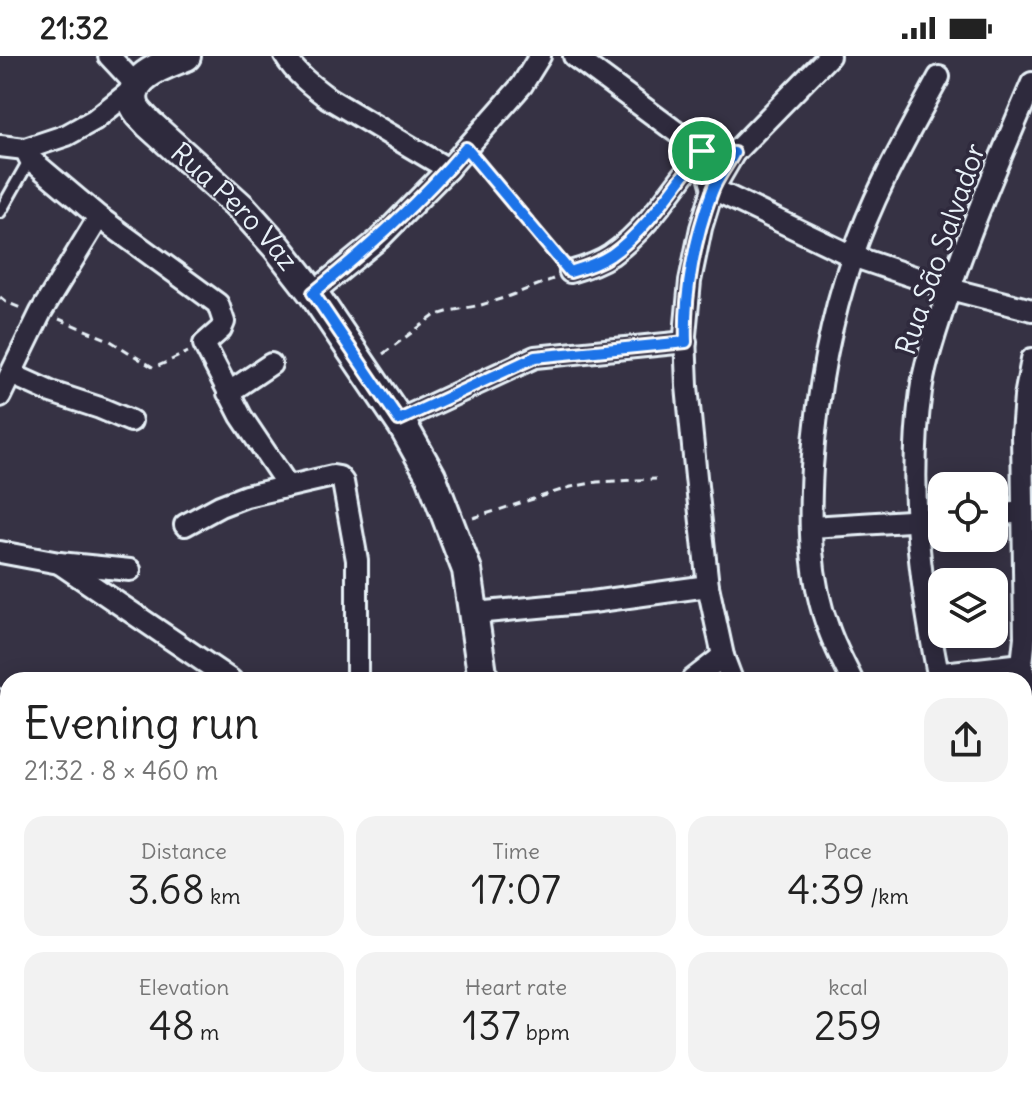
<!DOCTYPE html>
<html lang="en">
<head>
<meta charset="utf-8">
<style>
	:root { --surface:#fff; --page:#f2f2f2; --text:#222; --muted:#767676 }
	body { margin:0; font-family:Delius,sans-serif; background:var(--page); color:var(--text); height:100vh; display:flex; flex-direction:column; font-size:30px; white-space:nowrap }
	* { box-sizing:border-box; margin:0 }
	p { font-size:26px; color:var(--muted) }
	.icon { flex:none; width:44px; height:44px; fill:none; stroke:currentColor; stroke-width:2; stroke-linecap:round; stroke-linejoin:round }
	.map { position:relative; flex:1; overflow:hidden }
	.side { position:absolute; left:0px; top:616px; width:1032px; height:426px; display:flex; flex-direction:column; background:var(--surface); border-radius:24px 24px 0 0; box-shadow:0 4px 20px #0003 }
	.side>* { flex:none }
	.controls { position:absolute; left:928px; top:416px; display:grid; gap:16px }
	.controls a { display:grid; place-items:center; width:80px; height:80px; border-radius:16px; background:var(--surface); box-shadow:0 4px 20px #0003; font-size:40px }
	.pin { position:absolute; display:grid; place-items:center; width:68px; height:68px; color:#fff; margin:-34px; border:4px solid #fff; border-radius:50%; box-shadow:0 2px 8px #0007 }
	.round { display:grid; place-items:center; flex:none; width:84px; height:84px; border-radius:24px; background:var(--page) }
	.headline { display:flex; align-items:center; justify-content:space-between; height:136px; padding:0 24px }
	h1 { font-size:44px; font-weight:600; line-height:60px }
	.metrics { display:grid; grid-template-columns:repeat(3,1fr); gap:12px; height:136px; padding:8px 24px }
	.metrics div { display:grid; align-content:center; border-radius:20px; background:var(--page); text-align:center }
	.metrics b { font-size:40px; font-weight:600 }
	.metrics small { font-size:22px; font-weight:400 }
	.metrics p { font-size:22px }
	.status { display:flex; justify-content:space-between; align-items:center; height:56px; padding:0 40px; background:var(--surface); direction:ltr }
	.status svg { height:22px; fill:currentColor }
	.map>svg:first-child { display:block }
	.lines { fill:none; stroke-linecap:round; stroke-linejoin:round }
	.lane-casing { stroke:#e8f1f8; stroke-width:16 }
	.street-casing { stroke:#e8f1f8; stroke-width:26 }
	.secondary-casing { stroke:#e8f1f8; stroke-width:34 }
	.path { stroke:#e8f1f8; stroke-width:3; stroke-dasharray:8 6; stroke-linecap:butt }
	.lane { stroke:#2f2a3d; stroke-width:10 }
	.street { stroke:#2f2a3d; stroke-width:20 }
	.secondary { stroke:#2f2a3d; stroke-width:28 }
	.route-casing { stroke:#fff; stroke-width:16 }
	.route { stroke:#1a73e8; stroke-width:10 }
	.labels { text-anchor:middle; dominant-baseline:central; stroke-width:7; stroke-linejoin:round; paint-order:stroke }
	.street-label { font-size:28px; fill:#e8f1f8; stroke:#2f2a3d }
</style>
</head>
<body>
<div class="status"><b>21:32</b><svg viewBox="0 0 49 12"><path d="M0 12V9h3v3zM5 12V6h3v6zM10 12V3h3v9zM15 12V0h3v12zM26 1h20v11H26zM47 4h2v5h-2z"/></svg></div>
<div class="map">
<svg width="1032" height="1041" viewBox="0 0 1032 1041">
	<rect width="100%" height="100%" fill="#363244"/>
	<filter id="ink" filterUnits="userSpaceOnUse"><feTurbulence type="fractalNoise" baseFrequency=".0125" numOctaves="2"/><feDisplacementMap in="SourceGraphic" scale="16" xChannelSelector="R" yChannelSelector="G"/><feConvolveMatrix kernelMatrix="1 2 1 2 8 2 1 2 1" color-interpolation-filters="sRGB"/></filter>
	<g filter="url(#ink)">
		<g class="lines">
			<defs>
				<polyline id="lane" points="0,156 30,103"/>
				<g id="street">
					<path d="M 285,0 C 296,18 312,30 328,42 L 448,113"/>
					<polyline points="574,0 702,95 734,97"/>
					<polyline points="0,90 25,93 67,79 94,64 137,30 109,0"/>
					<polyline points="25,93 30,103 99,161 218,248 224,266 221,273 204,288 241,360 288,430"/>
					<polyline points="702,95 713,133 852,200 950,233 1032,254"/>
					<path d="M 570,216 C 584,212 599,207 611,199 C 648,173 674,130 702,95"/>
					<polyline points="313,237 379,183 448,113 522,29 540,0"/>
					<polyline points="1032,303 1025,341 1022,378 1025,581 1022,608 1032,656"/>
					<polyline points="11,318 51,336 100,352 131,365"/>
					<polyline points="228,337 271,308"/>
					<polyline points="0,340 41,256 99,161"/>
					<polyline points="399,364 535,301 686,286"/>
					<polyline points="994,459 1023,456"/>
					<polyline points="185,469 220,450 246,440 333,420 339,421 343,426 357,504 357,624"/>
					<polyline points="811,471 942,463"/>
					<polyline points="0,496 59,507 130,514"/>
					<polyline points="59,507 231,624"/>
					<polyline points="475,557 592,546 708,530"/>
					<path d="M 1022,608 L 943,617 L 937,613 C 919,521 908,428 921,335 C 925,305 936,276 945,247 C 970,172 1001,100 1032,27"/>
					<polyline points="692,624 723,600"/>
					<polyline points="732,624 723,600 708,530 696,421 687,330 685,279 690,225 701,172 713,133 734,97 829,0"/>
					<path d="M 852,624 C 844,608 835,591 829,574 C 809,523 809,465 812,411 C 817,340 828,270 852,202 C 873,138 907,80 939,21"/>
					<polyline points="0,644 8,646"/>
					<polyline points="1024,719 1032,718"/>
					<polyline points="0,779 8,782"/>
					<polyline points="1024,986 1032,1004"/>
					<polyline points="935,1034 938,1041"/>
					<polyline points="109,1041 113,1034"/>
				</g>
				<g id="secondary">
					<path id="s1" d="M 186,0 C 167,8 127,19 134,48 C 136,56 144,62 149,68 L 243,153 L 277,191 L 313,237 L 403,370 L 431,420 L 467,514 L 483,624"/>
					<polyline points="0,926 8,930"/>
					<polyline points="183,1034 194,1041"/>
					<polyline points="619,1034 632,1041"/>
					<polyline points="362,1041 374,1034"/>
				</g>
			</defs>
			<use href="#lane" class="lane-casing"/>
			<use href="#street" class="street-casing"/>
			<use href="#secondary" class="secondary-casing"/>
			<g class="path">
				<polyline points="479,107 559,203"/>
				<polyline points="0,241 6,246 21,252"/>
				<polyline points="59,263 109,284 154,312 188,296"/>
				<polyline points="383,298 434,260 450,255 481,249 507,241 553,223"/>
				<polyline points="473,462 571,431 597,426 656,423"/>
				<polyline points="46,1041 51,1034"/>
			</g>
			<use href="#lane" class="lane"/>
			<use href="#street" class="street"/>
			<use href="#secondary" class="secondary"/>
		</g>
	</g>
	<g class="lines" filter="url(#ink)">
		<defs>
			<path id="route" d="M 466,92 L 570,216 C 584,212 599,207 611,199 C 648,173 674,130 702,95 L 734,97 C 727,110 717,122 712,136 C 695,180 684,239 686,286 L 535,301 L 399,364 L 313,237 C 368,192 420,146 466,92 Z"/>
		</defs>
		<use href="#route" class="route-casing"/>
		<use href="#route" class="route"/>
	</g>
	<g class="labels">
		<g class="street-label">
			<text stroke="none"><textPath href="#s1" startOffset="222">Rua Pero Vaz</textPath></text>
			<text transform="translate(940 193) rotate(-71)">Rua São Salvador</text>
		</g>
	</g>
</svg>
<div class="controls">
<a><svg class="icon" aria-label="locate" viewBox="0 0 24 24"><circle cx="12" cy="12" r="6"/><path d="M12 2v4M12 18v4M2 12h4M18 12h4"/></svg></a>
<a><svg class="icon" aria-label="layers" viewBox="0 0 24 24"><path d="M12 4l9 5-9 5-9-5zM3 14l9 5 9-5"/></svg></a>
</div>
<div class="pin" style="left:702px;top:95px;background:#1e9e55"><svg class="icon" aria-label="arrive" viewBox="0 0 24 24"><path d="M6 21V4h12l-3 4 3 4H6"/></svg></div>
<section class="side">
<div class="headline"><div><h1>Evening run</h1><p>21:32 · 8 × 460 m</p></div><a class="round"><svg class="icon" aria-label="share" viewBox="0 0 24 24"><path d="M12 15V3M7 8l5-5 5 5M5 13v7h14v-7"/></svg></a></div>
<div class="metrics">
<div><p>Distance</p><b>3.68<small> km</small></b></div>
<div><p>Time</p><b>17:07</b></div>
<div><p>Pace</p><b>4:39<small> /km</small></b></div>
</div>
<div class="metrics">
<div><p>Elevation</p><b>48<small> m</small></b></div>
<div><p>Heart rate</p><b>137<small> bpm</small></b></div>
<div><p>kcal</p><b>259</b></div>
</div>
</section>
</div>
</body>
</html>
